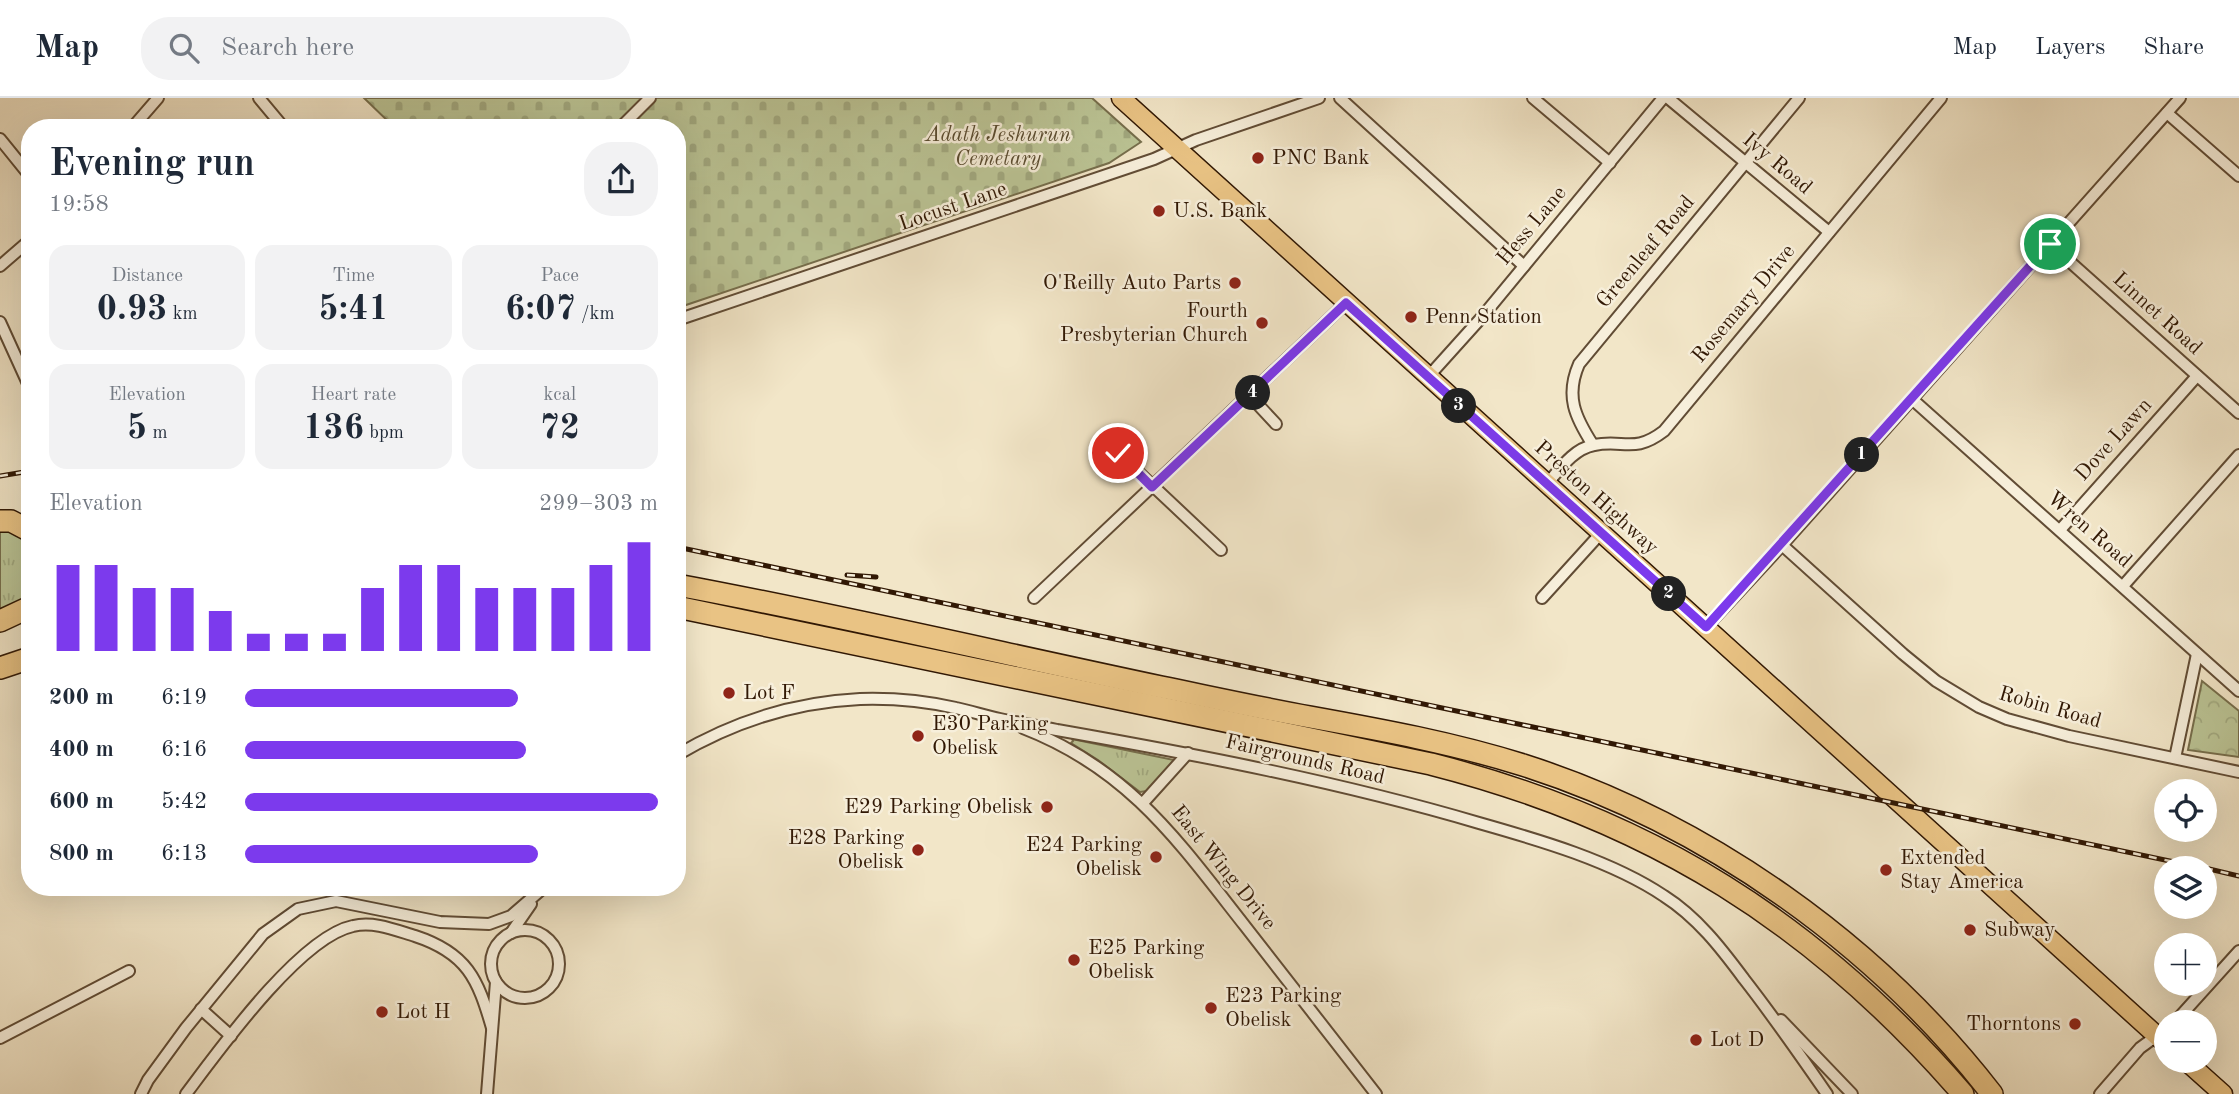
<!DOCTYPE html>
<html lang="en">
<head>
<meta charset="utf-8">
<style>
	:root { --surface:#fff; --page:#f2f2f3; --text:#1f2937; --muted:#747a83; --line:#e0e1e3; --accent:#7c3aed }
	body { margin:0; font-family:"Old Standard TT",serif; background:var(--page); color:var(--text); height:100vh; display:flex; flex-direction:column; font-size:26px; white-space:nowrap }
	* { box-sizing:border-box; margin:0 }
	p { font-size:23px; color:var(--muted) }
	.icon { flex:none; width:38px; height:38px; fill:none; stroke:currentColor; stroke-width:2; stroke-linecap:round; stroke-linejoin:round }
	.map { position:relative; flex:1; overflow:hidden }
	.sheet { position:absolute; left:21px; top:21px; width:665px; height:777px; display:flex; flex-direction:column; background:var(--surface); border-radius:28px; box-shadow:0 7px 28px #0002 }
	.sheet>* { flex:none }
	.buttons { position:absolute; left:2154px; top:681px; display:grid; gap:14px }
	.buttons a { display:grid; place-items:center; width:63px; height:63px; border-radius:50%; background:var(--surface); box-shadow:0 7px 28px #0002; font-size:35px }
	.pin { position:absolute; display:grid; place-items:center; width:60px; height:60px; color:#fff; margin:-30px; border:4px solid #fff; border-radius:50%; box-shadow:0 2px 7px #0007 }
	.km { position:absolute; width:35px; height:35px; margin:-18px; border-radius:50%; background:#222; color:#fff; font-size:19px; line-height:35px; text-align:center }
	.round { display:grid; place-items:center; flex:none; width:74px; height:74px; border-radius:28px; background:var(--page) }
	.summary { display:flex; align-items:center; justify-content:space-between; height:119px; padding:0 28px }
	h1 { font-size:38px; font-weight:800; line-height:52px }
	.stats { display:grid; grid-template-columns:repeat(3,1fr); gap:10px; height:119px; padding:7px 28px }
	.stats div { display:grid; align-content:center; border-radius:18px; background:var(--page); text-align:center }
	.stats b { font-size:35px; font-weight:800 }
	.stats small { font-size:19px; font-weight:400 }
	.stats p { font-size:19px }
	.chart { height:196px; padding:14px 28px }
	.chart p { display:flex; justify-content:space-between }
	.chart svg { width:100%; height:126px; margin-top:7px; stroke:var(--accent); stroke-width:6 }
	ul { padding:0 28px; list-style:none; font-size:23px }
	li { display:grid; grid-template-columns:112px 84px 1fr; align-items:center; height:52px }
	li i { height:18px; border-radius:9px; background:var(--accent) }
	header { display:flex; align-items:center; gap:42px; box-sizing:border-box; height:98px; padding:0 35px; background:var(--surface); border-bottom:2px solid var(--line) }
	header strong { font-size:33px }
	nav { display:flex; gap:38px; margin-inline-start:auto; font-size:24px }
	.search { width:490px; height:63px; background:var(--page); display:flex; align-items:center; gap:18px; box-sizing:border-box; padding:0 24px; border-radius:28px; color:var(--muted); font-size:26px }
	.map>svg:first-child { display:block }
	.grass { fill:url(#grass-tufts); stroke:#766e4c; stroke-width:2 }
	.forest { fill:url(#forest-crowns); stroke:#766e4c; stroke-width:2 }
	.cemetery { fill:url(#cemetery-stones); stroke:#766e4c; stroke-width:2 }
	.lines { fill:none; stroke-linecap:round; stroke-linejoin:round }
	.street-casing { stroke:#614c35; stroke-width:14 }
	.primary-casing { stroke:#311804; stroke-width:21 }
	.highway-casing { stroke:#311804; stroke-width:24 }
	.street { stroke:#f7efdb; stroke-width:10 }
	.primary { stroke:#e9c384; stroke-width:18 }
	.highway { stroke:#e9c384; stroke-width:21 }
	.rail-casing { stroke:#311804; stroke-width:5 }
	.rail { stroke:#f7efdb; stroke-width:2.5; stroke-dasharray:8; stroke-linecap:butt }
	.route-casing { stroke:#fff; stroke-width:14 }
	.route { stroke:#7c3aed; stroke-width:9 }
	.poi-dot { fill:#8f2418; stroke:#f7efdb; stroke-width:2.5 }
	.labels { text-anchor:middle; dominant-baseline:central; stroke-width:5; stroke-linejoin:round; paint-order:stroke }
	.park-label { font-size:21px; font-style:italic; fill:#5a4c30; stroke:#f7efdb }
	.poi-label { font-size:21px; fill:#311804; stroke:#f7efdb; text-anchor:start }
	.street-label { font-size:21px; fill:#311804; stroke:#f7efdb }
</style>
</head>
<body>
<header>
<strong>Map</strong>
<div class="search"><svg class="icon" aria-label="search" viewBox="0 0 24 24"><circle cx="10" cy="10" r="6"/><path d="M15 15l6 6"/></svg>Search here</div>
<nav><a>Map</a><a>Layers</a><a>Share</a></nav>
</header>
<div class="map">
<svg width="2239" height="996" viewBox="0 0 2239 996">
	<defs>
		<pattern id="grass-tufts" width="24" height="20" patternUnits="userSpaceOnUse" patternTransform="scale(1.75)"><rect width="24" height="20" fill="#bbc495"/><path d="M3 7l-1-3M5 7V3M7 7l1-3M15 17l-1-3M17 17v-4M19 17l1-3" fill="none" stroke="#a1a87f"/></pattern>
		<pattern id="forest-crowns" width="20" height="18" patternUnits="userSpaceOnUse" patternTransform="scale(1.75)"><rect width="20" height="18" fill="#bbc495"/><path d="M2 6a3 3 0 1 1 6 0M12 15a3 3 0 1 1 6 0" fill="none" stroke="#a1a87f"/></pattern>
		<pattern id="cemetery-stones" width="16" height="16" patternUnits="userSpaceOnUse" patternTransform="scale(1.75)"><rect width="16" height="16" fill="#bbc495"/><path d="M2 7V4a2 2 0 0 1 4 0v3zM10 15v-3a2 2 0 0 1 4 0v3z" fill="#a1a87f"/></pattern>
	</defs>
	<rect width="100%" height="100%" fill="#f2e6c8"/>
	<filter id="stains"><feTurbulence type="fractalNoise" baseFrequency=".00286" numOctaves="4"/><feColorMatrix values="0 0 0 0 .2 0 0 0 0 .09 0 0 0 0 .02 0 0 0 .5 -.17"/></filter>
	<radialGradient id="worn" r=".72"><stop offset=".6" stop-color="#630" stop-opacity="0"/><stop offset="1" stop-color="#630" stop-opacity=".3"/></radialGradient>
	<g class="grass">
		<polygon points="0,428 30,439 30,503 0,515"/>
		<polygon points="1072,641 1174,662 1174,666 1147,693 1140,694 1098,662 1071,645 1073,643"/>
	</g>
	<polygon class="forest" points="2202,583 2239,613 2239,659 2188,652"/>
	<polygon class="cemetery" points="364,0 1092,0 1141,44 1109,65 677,210 677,30 395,30"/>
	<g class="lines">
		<defs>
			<g id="street">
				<polyline points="259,0 284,30"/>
				<polyline points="1340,0 1524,168"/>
				<polyline points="1533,0 1610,65"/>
				<polyline points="1668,0 1829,134"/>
				<polyline points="2167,15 2239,78"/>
				<polyline points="132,30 158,0"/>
				<polyline points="620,30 650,0"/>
				<polyline points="0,41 30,78"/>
				<polyline points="2050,146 2239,315"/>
				<polyline points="0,168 30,142"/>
				<polyline points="677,222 1154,61 1196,42 1319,0"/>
				<polyline points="0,224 30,290"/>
				<polyline points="1428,279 1482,219 1663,0"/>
				<polyline points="1250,298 1276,326"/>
				<polyline points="1912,301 2239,593"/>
				<path d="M 1593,347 C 1575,319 1565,298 1579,266 L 1799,0"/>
				<polyline points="1118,355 1221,452"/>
				<path d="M 1547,386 C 1560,371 1573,351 1594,347 C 1624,341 1634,356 1664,333 L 1941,0"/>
				<polyline points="2060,432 2197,278"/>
				<polyline points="1782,447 1903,556 1936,583 1979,609 2007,621 2069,638 2239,674"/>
				<polyline points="2123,488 2239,357"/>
				<polyline points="1034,500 1346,205"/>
				<polyline points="1542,500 1601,435"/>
				<polyline points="1706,529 1782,447 2180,0"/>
				<path d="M 1023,630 C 1129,671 1178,743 1245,828 C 1289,884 1332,940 1376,996"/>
				<path d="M 677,657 C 733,624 795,604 860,601 C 892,600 925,603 956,610 C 971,613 985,618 1000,621 C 1019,625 1038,628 1057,632 C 1199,657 1340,684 1479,725 C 1539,742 1612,763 1664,798 C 1697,819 1721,850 1744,881 C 1773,918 1800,957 1827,996"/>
				<polyline points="2175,660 2197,556"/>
				<polyline points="1143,705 1188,655"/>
				<circle cx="525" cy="866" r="34"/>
				<polyline points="511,835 531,806"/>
				<polyline points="201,911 231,938"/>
				<polyline points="1781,922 1852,996"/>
				<polyline points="2175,924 2239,853"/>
				<polyline points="0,940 129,873"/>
				<polyline points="141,996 148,982 186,930 263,836 298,811 336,803 440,824 489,826 511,818 541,792"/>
				<path d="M 186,996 C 219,952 300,839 353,828 C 374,823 395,832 415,838 C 467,855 478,881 492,930"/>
				<polyline points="487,996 496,884"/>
				<polyline points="2100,996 2140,950 2166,931"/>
			</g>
			<g id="primary">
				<polyline points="1121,0 2166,946"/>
				<polyline points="2185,962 2223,996"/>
			</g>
			<g id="highway">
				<polyline points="0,423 11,423 30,433"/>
				<path d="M 677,487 C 839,517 1000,555 1161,589 C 1210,599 1260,610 1310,619 C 1382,632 1453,645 1523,667 C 1705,725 1875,845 1992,996"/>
				<path d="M 677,509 L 1431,666 C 1651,722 1815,825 1963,996"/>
				<polyline points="0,523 30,509"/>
				<polyline points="0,570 30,560"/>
			</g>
		</defs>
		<use href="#street" class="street-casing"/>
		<use href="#primary" class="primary-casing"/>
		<use href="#highway" class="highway-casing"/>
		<use href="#street" class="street"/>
		<use href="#primary" class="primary"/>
		<use href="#highway" class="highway"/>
		<defs>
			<g id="rail">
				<polyline points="0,378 30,373"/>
				<polyline points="677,449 2203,770"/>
				<polyline points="847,477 876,479"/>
				<polyline points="2205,770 2239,778"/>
			</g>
		</defs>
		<use href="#rail" class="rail-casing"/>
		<use href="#rail" class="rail"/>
	</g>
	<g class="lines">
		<defs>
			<polyline id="route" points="1118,355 1152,389 1346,205 1706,529 2050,146"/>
		</defs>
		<use href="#route" class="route-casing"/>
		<use href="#route" class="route"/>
	</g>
	<g class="poi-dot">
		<circle cx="1258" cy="60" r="7"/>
		<circle cx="1159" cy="113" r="7"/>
		<circle cx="1235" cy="185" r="7"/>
		<circle cx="1411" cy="219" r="7"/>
		<circle cx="1262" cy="225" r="7"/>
		<circle cx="729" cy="595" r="7"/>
		<circle cx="918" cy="638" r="7"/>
		<circle cx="1047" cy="709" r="7"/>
		<circle cx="918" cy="752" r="7"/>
		<circle cx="1156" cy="759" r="7"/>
		<circle cx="1886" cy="772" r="7"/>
		<circle cx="1970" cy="832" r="7"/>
		<circle cx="1074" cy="862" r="7"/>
		<circle cx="1211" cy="910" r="7"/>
		<circle cx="382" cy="914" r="7"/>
		<circle cx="2075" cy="926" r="7"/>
		<circle cx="1696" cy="942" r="7"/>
	</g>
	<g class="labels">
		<g class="park-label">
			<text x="998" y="37">Adath Jeshurun<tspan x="998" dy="24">Cemetary</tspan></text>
		</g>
		<g class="poi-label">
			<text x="1272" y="60">PNC Bank</text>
			<text x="1173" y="113">U.S. Bank</text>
			<text x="1221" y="185" text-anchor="end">O'Reilly Auto Parts</text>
			<text x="1248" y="213" text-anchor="end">Fourth<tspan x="1248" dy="24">Presbyterian Church</tspan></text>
			<text x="1425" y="219">Penn Station</text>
			<text x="743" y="595">Lot F</text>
			<text x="932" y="626">E30 Parking<tspan x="932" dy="24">Obelisk</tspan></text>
			<text x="1033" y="709" text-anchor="end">E29 Parking Obelisk</text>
			<text x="904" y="740" text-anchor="end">E28 Parking<tspan x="904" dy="24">Obelisk</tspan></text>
			<text x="1142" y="747" text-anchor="end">E24 Parking<tspan x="1142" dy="24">Obelisk</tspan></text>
			<text x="1900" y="760">Extended<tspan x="1900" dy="24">Stay America</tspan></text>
			<text x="1984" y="832">Subway</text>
			<text x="1088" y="850">E25 Parking<tspan x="1088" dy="24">Obelisk</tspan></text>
			<text x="1225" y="898">E23 Parking<tspan x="1225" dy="24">Obelisk</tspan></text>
			<text x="396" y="914">Lot H</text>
			<text x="2061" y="926" text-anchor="end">Thorntons</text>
			<text x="1710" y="942">Lot D</text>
		</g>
		<g class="street-label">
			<text transform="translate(1777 66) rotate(40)">Ivy Road</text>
			<text transform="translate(953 109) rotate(-19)">Locust Lane</text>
			<text transform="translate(1532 128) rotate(-50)">Hess Lane</text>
			<text transform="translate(1646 154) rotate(-50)">Greenleaf Road</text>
			<text transform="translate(1744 206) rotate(-50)">Rosemary Drive</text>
			<text transform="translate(2157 216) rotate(42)">Linnet Road</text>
			<text transform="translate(2114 342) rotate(-48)">Dove Lawn</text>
			<text transform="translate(1596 400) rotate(42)">Preston Highway</text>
			<text transform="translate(2089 432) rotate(41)">Wren Road</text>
			<text transform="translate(2050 610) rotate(16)">Robin Road</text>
			<text transform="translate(1305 662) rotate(13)">Fairgrounds Road</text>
			<text transform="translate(1223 770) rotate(51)">East Wing Drive</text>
		</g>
	</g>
	<rect width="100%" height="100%" filter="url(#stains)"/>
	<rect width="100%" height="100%" fill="url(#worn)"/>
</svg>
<div class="buttons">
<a><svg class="icon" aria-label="locate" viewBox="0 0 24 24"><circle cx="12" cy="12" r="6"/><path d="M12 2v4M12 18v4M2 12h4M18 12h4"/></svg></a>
<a><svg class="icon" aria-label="layers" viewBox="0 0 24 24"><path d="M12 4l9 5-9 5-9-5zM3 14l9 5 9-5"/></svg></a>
<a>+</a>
<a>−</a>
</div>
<div class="pin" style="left:2050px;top:146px;background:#1e9e55"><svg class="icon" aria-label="arrive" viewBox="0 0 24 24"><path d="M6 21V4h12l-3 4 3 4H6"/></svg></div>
<div class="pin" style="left:1118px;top:355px;background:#d93025"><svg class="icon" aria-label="check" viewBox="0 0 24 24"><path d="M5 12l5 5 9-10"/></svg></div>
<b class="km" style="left:1862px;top:357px">1</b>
<b class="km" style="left:1669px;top:496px">2</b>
<b class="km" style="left:1459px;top:308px">3</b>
<b class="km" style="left:1253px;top:295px">4</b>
<section class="sheet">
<div class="summary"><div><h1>Evening run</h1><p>19:58</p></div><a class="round"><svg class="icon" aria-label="share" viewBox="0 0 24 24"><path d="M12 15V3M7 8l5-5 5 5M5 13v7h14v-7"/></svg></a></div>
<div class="stats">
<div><p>Distance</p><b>0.93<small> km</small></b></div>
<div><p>Time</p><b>5:41</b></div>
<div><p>Pace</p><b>6:07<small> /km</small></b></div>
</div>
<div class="stats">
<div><p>Elevation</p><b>5<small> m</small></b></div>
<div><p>Heart rate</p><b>136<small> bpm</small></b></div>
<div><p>kcal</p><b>72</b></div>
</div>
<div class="chart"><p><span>Elevation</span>299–303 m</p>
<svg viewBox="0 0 160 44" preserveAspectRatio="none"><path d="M5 44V14M15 44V14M25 44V22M35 44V22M45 44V30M55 44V38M65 44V38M75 44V38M85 44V22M95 44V14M105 44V14M115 44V22M125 44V22M135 44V22M145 44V14M155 44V6"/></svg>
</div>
<ul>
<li><b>200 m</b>6:19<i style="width:66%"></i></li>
<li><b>400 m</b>6:16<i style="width:68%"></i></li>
<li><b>600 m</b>5:42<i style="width:100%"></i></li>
<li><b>800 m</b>6:13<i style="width:71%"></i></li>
</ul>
</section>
</div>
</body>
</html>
